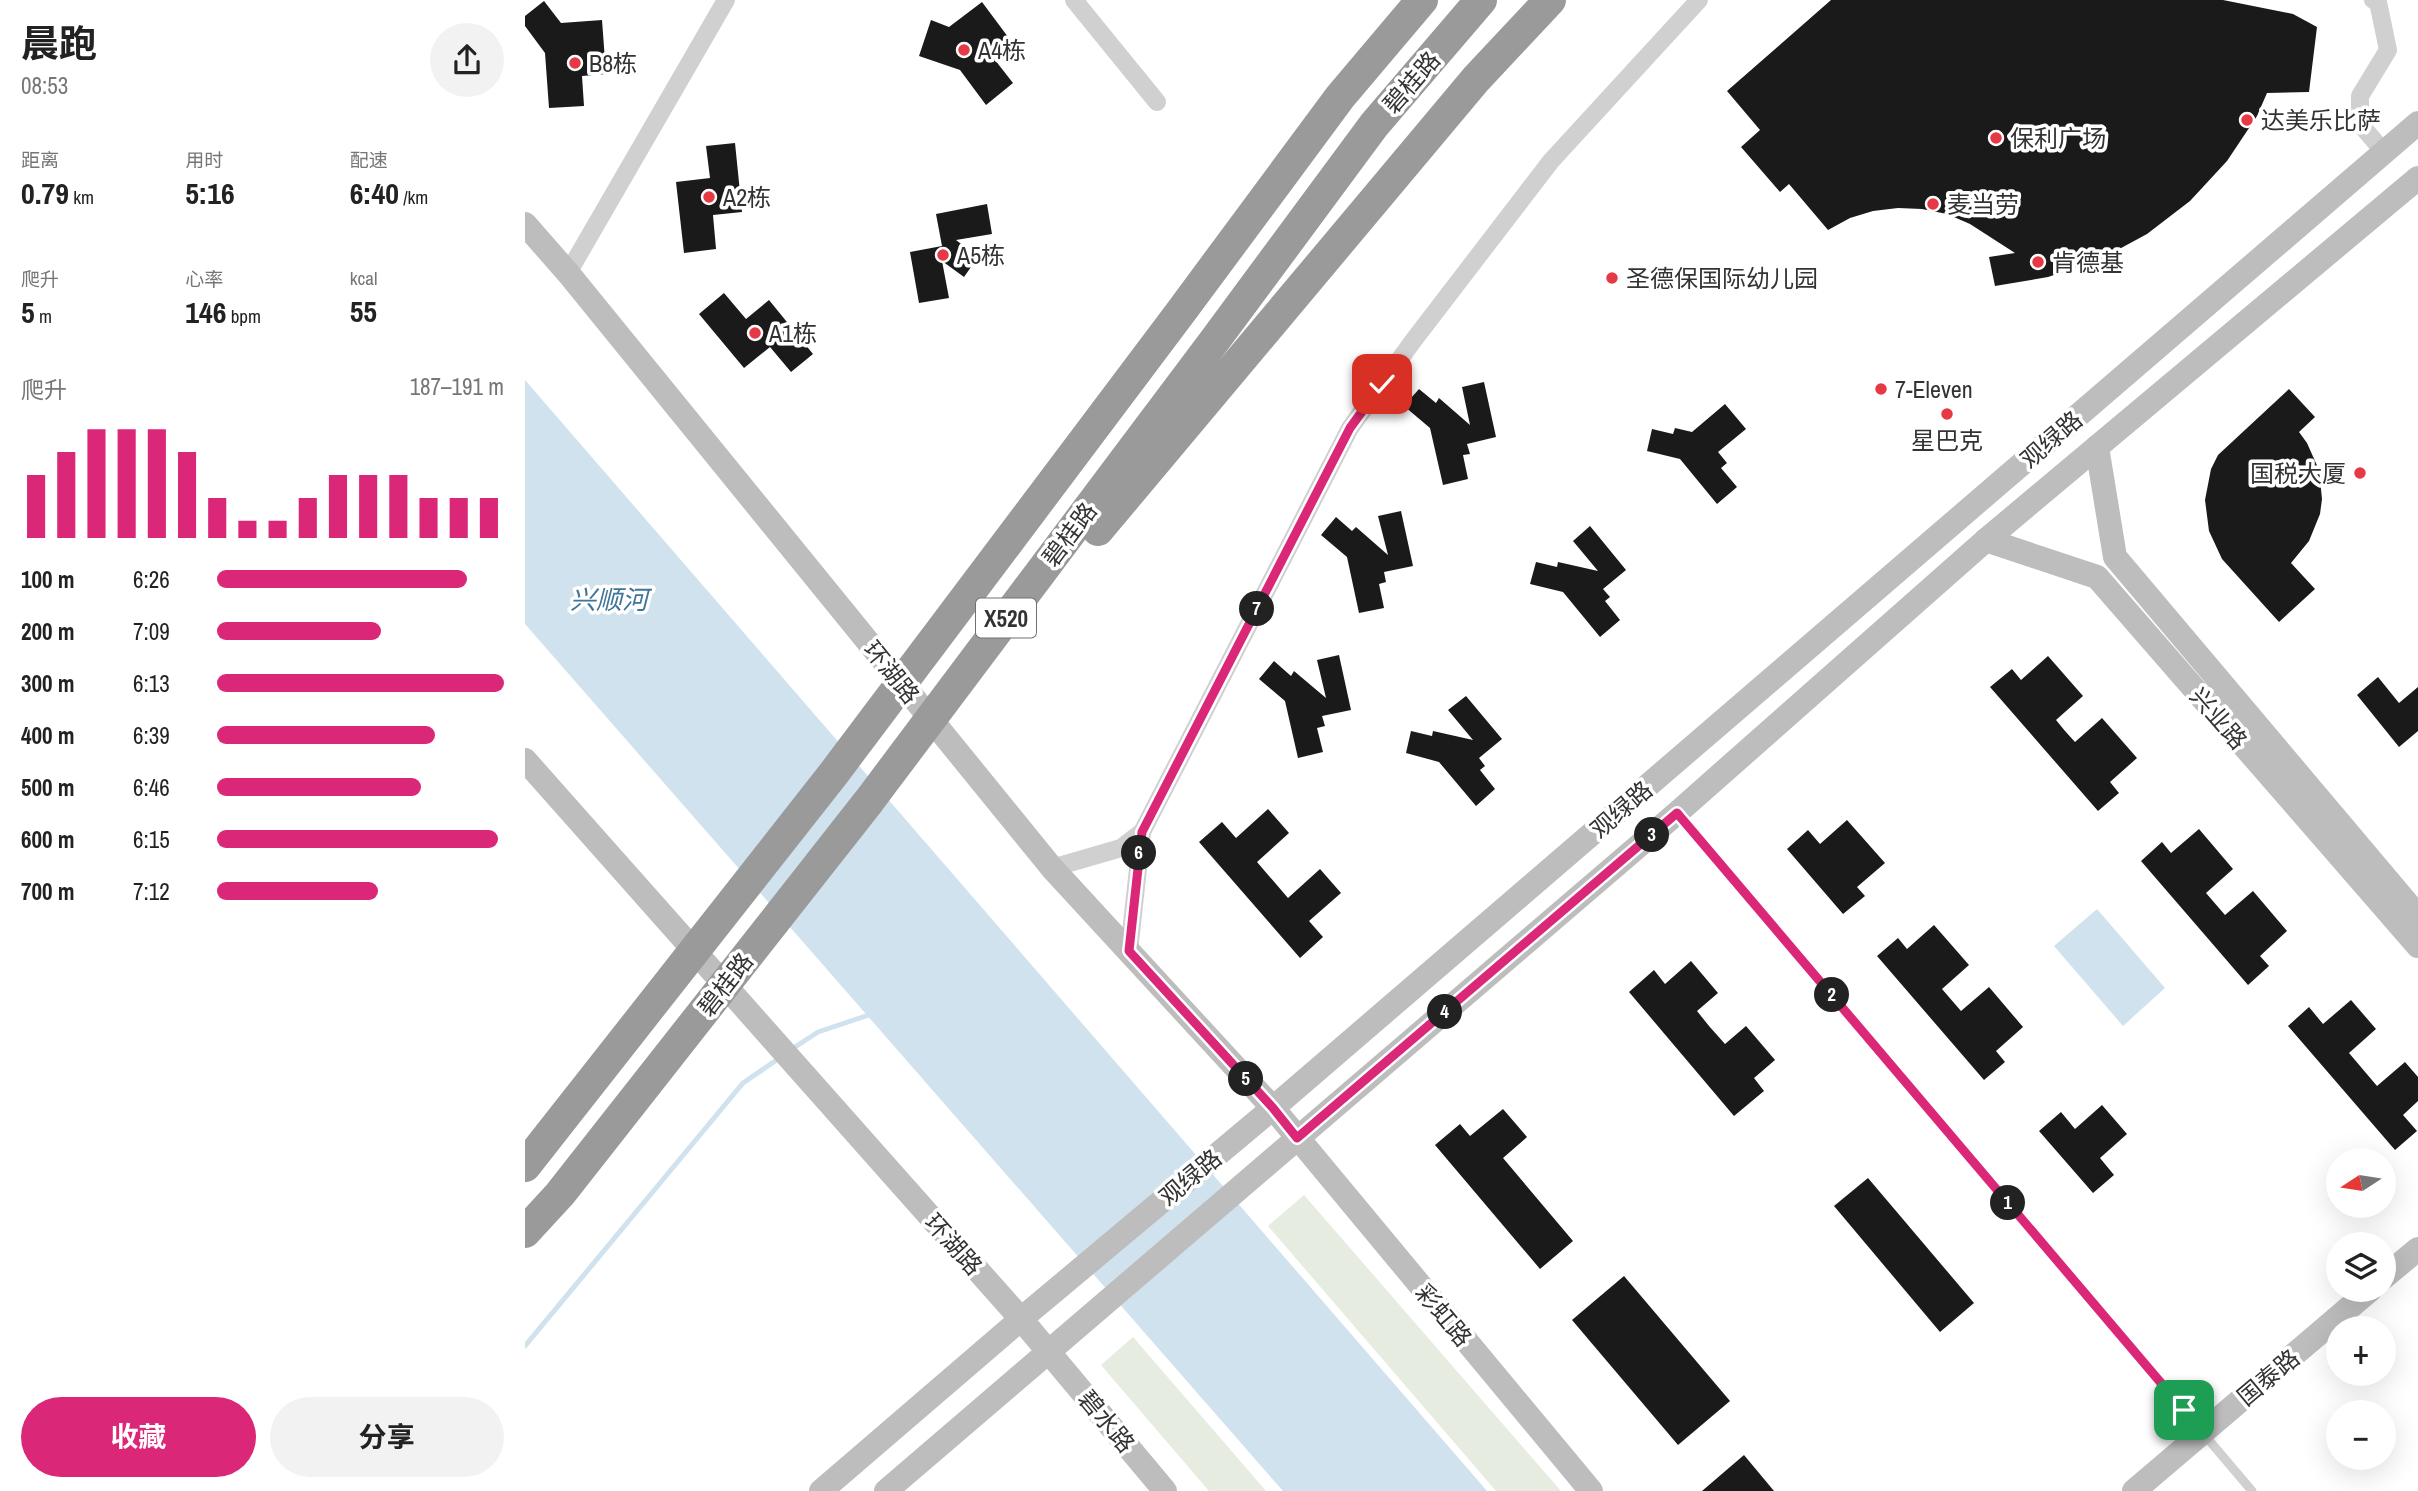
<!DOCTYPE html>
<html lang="zh">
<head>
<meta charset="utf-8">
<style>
	:root { --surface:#fff; --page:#f2f2f2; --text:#222; --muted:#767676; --accent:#db2777 }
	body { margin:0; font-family:"Archivo Narrow","Noto Sans SC",sans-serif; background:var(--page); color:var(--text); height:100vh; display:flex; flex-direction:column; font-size:26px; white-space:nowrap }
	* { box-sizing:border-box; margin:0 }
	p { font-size:23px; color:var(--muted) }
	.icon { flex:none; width:38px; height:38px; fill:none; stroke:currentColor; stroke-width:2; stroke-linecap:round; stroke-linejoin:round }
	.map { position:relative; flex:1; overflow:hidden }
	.side { display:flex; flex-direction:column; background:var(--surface); width:525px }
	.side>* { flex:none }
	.needle { width:46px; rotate:258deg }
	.buttons { position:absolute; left:1801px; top:1148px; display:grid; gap:14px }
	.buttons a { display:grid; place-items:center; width:70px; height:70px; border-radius:50%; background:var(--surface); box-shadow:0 7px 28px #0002; font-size:35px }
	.pin { position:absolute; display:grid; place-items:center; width:60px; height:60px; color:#fff; margin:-30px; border-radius:14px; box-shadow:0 4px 10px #0006 }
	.km { position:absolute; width:35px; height:35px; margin:-18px; border-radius:50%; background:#222; color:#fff; font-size:19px; line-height:35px; text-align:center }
	.round { display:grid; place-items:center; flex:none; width:74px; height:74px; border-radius:37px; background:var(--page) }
	.overview { display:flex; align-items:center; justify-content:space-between; height:119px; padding:0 21px }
	h1 { font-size:38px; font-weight:700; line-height:52px }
	.stats { display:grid; grid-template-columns:repeat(3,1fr); gap:10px; height:119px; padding:7px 21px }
	.stats div { display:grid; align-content:center }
	.stats b { font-size:30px; font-weight:700 }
	.stats small { font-size:19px; font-weight:400 }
	.stats p { font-size:19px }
	.chart { height:196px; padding:14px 21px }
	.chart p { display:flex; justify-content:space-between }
	.chart svg { width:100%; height:126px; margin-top:7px; stroke:var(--accent); stroke-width:6 }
	.primary-button { display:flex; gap:14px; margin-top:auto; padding:14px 21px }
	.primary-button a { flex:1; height:80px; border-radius:42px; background:var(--accent); color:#fff; font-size:28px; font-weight:700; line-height:80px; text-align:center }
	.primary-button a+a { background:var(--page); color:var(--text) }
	ul { padding:0 21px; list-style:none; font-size:23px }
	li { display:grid; grid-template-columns:112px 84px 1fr; align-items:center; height:52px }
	li i { height:18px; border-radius:9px; background:var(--accent) }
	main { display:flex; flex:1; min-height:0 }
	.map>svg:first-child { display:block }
	.green { fill:#e6ecdf }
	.water { fill:#cfe2ee }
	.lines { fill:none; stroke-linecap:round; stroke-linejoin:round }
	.stream { stroke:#cfe2ee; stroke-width:5 }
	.building { fill:#1a1a1a }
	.lane { stroke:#d0d0d0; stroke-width:9 }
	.street { stroke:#d0d0d0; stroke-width:18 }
	.secondary { stroke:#bdbdbd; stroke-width:24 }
	.highway { stroke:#9a9a9a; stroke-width:32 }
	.route-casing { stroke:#fff; stroke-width:14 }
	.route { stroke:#db2777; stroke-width:9 }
	.poi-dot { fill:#e63946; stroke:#fff; stroke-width:2.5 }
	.labels { text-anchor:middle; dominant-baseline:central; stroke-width:7; stroke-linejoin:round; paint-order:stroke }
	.shield { fill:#fff; stroke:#707070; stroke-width:2 }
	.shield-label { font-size:23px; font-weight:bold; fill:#333 }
	.poi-label { font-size:24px; fill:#333; stroke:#fff; text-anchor:start }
	.street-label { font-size:24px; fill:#333; stroke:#fff }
	.water-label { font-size:26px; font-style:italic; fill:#3f7597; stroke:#fff }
</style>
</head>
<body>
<main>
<section class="side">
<div class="overview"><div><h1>晨跑</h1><p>08:53</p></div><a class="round"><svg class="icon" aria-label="share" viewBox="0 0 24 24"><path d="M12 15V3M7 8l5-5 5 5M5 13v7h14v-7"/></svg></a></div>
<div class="stats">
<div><p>距离</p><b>0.79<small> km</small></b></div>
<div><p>用时</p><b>5:16</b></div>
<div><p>配速</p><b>6:40<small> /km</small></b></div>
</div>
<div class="stats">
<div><p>爬升</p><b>5<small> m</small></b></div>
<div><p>心率</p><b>146<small> bpm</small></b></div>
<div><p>kcal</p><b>55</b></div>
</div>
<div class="chart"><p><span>爬升</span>187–191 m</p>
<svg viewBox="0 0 160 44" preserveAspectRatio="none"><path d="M5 44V22M15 44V14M25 44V6M35 44V6M45 44V6M55 44V14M65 44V30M75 44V38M85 44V38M95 44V30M105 44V22M115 44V22M125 44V22M135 44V30M145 44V30M155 44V30"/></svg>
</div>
<ul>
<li><b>100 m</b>6:26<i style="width:87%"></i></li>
<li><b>200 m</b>7:09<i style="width:57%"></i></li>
<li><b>300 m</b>6:13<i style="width:100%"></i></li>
<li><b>400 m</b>6:39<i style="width:76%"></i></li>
<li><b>500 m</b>6:46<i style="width:71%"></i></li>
<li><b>600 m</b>6:15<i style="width:98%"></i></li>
<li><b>700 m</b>7:12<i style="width:56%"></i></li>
</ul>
<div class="primary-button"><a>收藏</a><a>分享</a></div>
</section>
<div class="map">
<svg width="1893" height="1491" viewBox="0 0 1893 1491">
	<rect width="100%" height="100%" fill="#fff"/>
	<g class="green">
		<polygon points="779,1195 1036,1491 971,1491 743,1226"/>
		<polygon points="608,1337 741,1491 684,1491 576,1365"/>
	</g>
	<g class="water">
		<polygon points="0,380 962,1491 758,1491 0,624"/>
		<polygon points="1572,909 1640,988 1598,1026 1529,946"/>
	</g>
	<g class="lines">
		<g class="stream">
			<polyline points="267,1049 293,1032 347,1014"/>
			<polyline points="0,1346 218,1083 256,1057"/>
		</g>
	</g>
	<g class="building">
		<polygon points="1306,0 1698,0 1768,14 1792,27 1784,92 1742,93 1732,116 1702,161 1665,201 1622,234 1574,260 1523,277 1470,286 1464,257 1490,253 1445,224 1422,214 1397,209 1373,208 1348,211 1325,218 1303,230 1264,184 1255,192 1216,147 1235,130 1202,91"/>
		<polygon points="19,1 36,23 77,20 81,74 57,76 59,106 24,108 20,53 0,26 0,16"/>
		<polygon points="457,2 489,45 470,60 488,83 461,105 435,70 394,56 406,20 424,27"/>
		<polygon points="210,143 217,212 188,215 191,249 159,253 151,182 185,178 181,146"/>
		<polygon points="462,204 467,234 431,240 453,257 439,277 417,261 424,298 394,303 385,252 417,246 411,214"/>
		<polygon points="199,293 221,319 244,300 288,354 266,372 245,347 219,368 174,314"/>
		<polygon points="959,382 971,437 942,444 945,454 938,455 943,479 918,485 905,428 879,406 894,389 911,403 914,398 945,425 937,387"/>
		<polygon points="1764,389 1790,417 1774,432 1782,443 1794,470 1797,499 1795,514 1784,541 1766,563 1790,589 1754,622 1697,559 1684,531 1680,500 1686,469 1693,455"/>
		<polygon points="1200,404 1221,429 1193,452 1202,463 1196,468 1212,487 1192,504 1155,459 1122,451 1127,429 1148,434 1150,428 1167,432"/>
		<polygon points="876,511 888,566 859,572 861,582 854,584 859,608 834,613 822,557 796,535 811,517 827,531 831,527 863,555 853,516"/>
		<polygon points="1065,526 1101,570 1078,589 1085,597 1080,601 1095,620 1075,637 1038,592 1005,584 1011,562 1032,567 1033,562 1073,571 1048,541"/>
		<polygon points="814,655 826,710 797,716 800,726 792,728 798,752 773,758 760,701 734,679 749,661 766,676 769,671 801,698 792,660"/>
		<polygon points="1523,656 1558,696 1531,720 1540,731 1550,742 1577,718 1612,758 1585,782 1594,793 1573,811 1465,687 1487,669 1496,680"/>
		<polygon points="1853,677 1874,703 1893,687 1893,731 1874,747 1832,695"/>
		<polygon points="941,696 977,739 954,758 960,766 955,770 970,789 951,806 914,762 881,753 886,731 907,736 908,731 948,740 923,710"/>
		<polygon points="743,809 764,833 732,862 763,898 795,869 816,893 784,921 798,937 775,958 674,842 697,822 711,838"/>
		<polygon points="1322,820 1360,863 1332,887 1340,896 1318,914 1262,849 1283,830 1295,844"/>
		<polygon points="1674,829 1708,869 1681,893 1700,915 1728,891 1762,931 1735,956 1744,966 1723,985 1616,861 1637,842 1646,853"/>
		<polygon points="1409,925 1444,965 1417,989 1436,1011 1464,987 1498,1027 1471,1051 1480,1062 1459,1080 1352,956 1373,938 1382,949"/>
		<polygon points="1166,961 1193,993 1172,1011 1184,1026 1200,1044 1221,1026 1250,1060 1229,1078 1239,1091 1209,1116 1104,992 1129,970 1140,984"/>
		<polygon points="1826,1000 1851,1029 1824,1053 1852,1086 1880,1062 1893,1077 1893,1101 1878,1115 1892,1131 1870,1150 1763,1026 1784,1007 1798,1024"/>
		<polygon points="1577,1105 1602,1134 1575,1158 1589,1175 1568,1193 1514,1131 1536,1112 1550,1129"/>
		<polygon points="978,1109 1002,1137 978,1158 1048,1241 1015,1269 910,1145 935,1124 945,1136"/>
		<polygon points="1343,1178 1449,1303 1415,1332 1309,1206"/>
		<polygon points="1099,1276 1205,1401 1153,1445 1047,1320"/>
		<polygon points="1219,1455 1249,1491 1177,1491"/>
	</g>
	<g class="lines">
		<polyline class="lane" points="1153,814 1727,1491"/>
		<g class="street">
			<polyline points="549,0 632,102"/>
			<polyline points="1848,0 1853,2 1863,50 1835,96 1835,124 1859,152"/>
			<polyline points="43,273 201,0"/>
			<polyline points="527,868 596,848 617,832"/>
			<polyline points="604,951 617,832 825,428 888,341 1026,161 1174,0"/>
		</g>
		<g class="secondary">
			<polyline points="0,224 43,273 527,868 748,1108 1066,1491"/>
			<polyline points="1572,447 1590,557 1893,916"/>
			<polyline points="1461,540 1572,577 1893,946"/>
			<polyline points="0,760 496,1319 640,1491"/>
			<polyline points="1858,1278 1893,1249"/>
			<polyline points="296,1491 496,1319 748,1108 1893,123"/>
			<polyline points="361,1491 1152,813 1461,540 1893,178"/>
			<polyline points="1609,1491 1845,1290"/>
		</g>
		<g class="highway">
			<polyline points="573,530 951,79 1025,0"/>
			<polyline points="0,1166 309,773 655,313 815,97 897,0"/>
			<polyline points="0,1232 35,1194 344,801 690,340 849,125 956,0"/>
		</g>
	</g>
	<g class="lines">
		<defs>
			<polyline id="route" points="857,384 825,428 617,832 604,951 748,1108 772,1138 1152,813 1659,1410"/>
		</defs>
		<use href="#route" class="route-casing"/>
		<use href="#route" class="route"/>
	</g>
	<g class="poi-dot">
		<circle cx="439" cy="50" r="7"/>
		<circle cx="50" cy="63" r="7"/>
		<circle cx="1722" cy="120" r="7"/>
		<circle cx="1471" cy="138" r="7"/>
		<circle cx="184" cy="197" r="7"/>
		<circle cx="1408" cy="204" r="7"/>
		<circle cx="418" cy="255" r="7"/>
		<circle cx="1513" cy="262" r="7"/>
		<circle cx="1087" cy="278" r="7"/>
		<circle cx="230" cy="333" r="7"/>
		<circle cx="1356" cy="389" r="7"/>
		<circle cx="1422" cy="414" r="7"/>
		<circle cx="1835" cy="473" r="7"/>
	</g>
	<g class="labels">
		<rect class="shield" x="451" y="598.5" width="60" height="39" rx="5"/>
		<g class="shield-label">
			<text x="481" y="618">X520</text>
		</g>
		<g class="poi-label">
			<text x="453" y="50">A4栋</text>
			<text x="64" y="63">B8栋</text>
			<text x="1736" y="120">达美乐比萨</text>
			<text x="1485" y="138">保利广场</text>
			<text x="198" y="197">A2栋</text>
			<text x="1422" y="204">麦当劳</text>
			<text x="432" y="255">A5栋</text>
			<text x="1527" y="262">肯德基</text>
			<text x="1101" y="278">圣德保国际幼儿园</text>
			<text x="244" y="333">A1栋</text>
			<text x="1370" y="389">7-Eleven</text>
			<text x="1422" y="440" text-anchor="middle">星巴克</text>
			<text x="1821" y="473" text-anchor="end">国税大厦</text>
		</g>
		<g class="street-label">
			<text transform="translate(886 82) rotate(-49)">碧桂路</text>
			<text transform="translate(1526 439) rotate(-41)">观绿路</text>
			<text transform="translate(544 534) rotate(-53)">碧桂路</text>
			<text transform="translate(367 672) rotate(51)">环湖路</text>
			<text transform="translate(1694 718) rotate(49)">兴业路</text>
			<text transform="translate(1096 809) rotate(-41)">观绿路</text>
			<text transform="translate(200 984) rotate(-52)">碧桂路</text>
			<text transform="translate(665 1177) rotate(-40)">观绿路</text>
			<text transform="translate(429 1244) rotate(48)">环湖路</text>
			<text transform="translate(919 1315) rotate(50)">彩虹路</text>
			<text transform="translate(1743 1377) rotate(-40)">国泰路</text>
			<text transform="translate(582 1421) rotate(50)">碧水路</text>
		</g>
		<g class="water-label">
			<text x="84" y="599">兴顺河</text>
		</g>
	</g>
</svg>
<div class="buttons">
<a><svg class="needle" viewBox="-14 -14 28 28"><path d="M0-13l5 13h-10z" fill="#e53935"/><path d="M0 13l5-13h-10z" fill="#767676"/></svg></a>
<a><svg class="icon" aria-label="layers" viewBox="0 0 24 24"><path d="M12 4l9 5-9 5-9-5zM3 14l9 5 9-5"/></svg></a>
<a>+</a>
<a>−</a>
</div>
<div class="pin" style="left:1659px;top:1410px;background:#1e9e55"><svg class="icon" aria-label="arrive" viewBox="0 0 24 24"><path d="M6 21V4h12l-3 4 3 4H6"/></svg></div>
<div class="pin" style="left:857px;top:384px;background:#d93025"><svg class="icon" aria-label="check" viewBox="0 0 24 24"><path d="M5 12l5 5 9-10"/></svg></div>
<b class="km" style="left:1483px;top:1203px">1</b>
<b class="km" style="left:1307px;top:995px">2</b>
<b class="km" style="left:1127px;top:835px">3</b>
<b class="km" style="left:920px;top:1012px">4</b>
<b class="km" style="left:721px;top:1079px">5</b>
<b class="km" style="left:614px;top:853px">6</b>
<b class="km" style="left:732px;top:609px">7</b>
</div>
</main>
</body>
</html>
